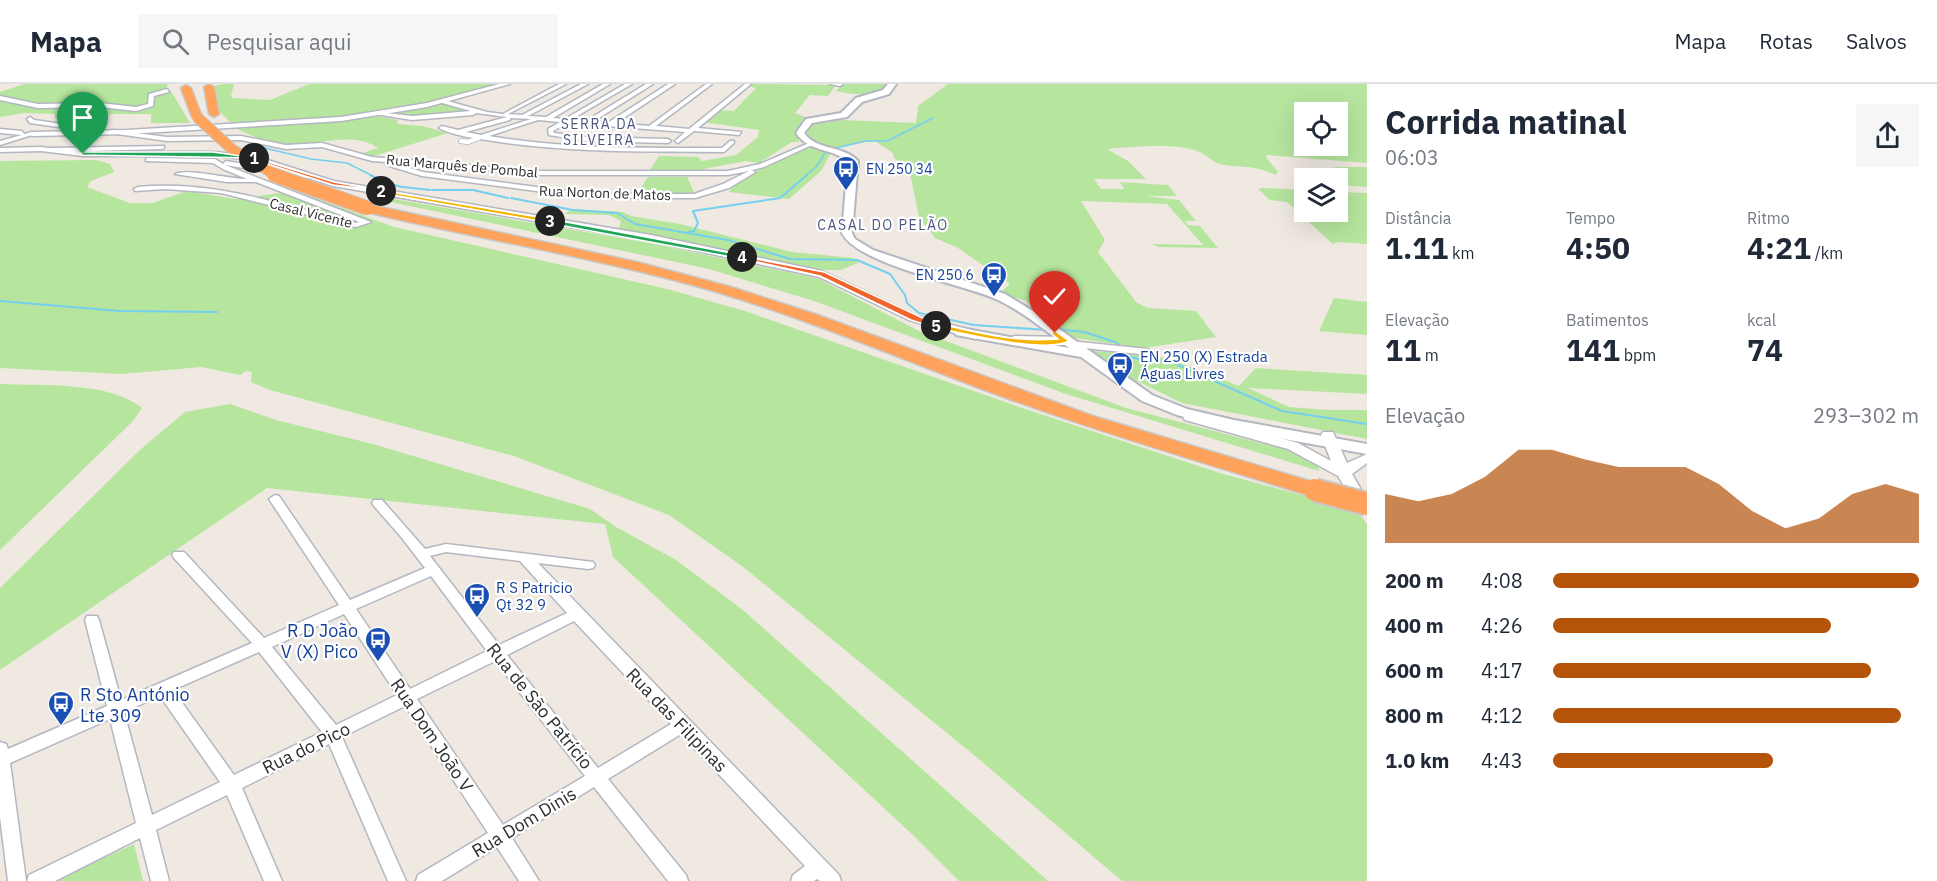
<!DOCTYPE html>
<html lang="pt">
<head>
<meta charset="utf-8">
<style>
	:root { --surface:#fff; --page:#f6f6f7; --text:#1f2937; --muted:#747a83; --line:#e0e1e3; --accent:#b45309 }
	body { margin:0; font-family:"IBM Plex Sans",sans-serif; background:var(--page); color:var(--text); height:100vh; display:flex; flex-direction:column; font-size:22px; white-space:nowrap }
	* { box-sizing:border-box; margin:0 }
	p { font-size:20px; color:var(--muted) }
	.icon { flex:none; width:33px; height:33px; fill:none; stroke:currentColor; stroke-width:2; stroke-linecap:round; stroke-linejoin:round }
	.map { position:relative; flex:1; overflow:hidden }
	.sheet { display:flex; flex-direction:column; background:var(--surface); width:570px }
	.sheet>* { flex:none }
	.tools { position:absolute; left:1294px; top:18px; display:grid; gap:12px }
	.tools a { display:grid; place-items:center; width:54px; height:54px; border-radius:0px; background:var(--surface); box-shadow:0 6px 24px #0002; font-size:30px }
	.pin { position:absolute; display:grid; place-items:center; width:51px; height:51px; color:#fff; margin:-62px -26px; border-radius:50% 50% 50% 0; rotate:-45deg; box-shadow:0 0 6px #0007 }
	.pin .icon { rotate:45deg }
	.km { position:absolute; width:30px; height:30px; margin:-15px; border-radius:50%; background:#222; color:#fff; font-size:16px; line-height:30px; text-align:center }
	.round { display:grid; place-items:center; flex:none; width:63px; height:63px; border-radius:0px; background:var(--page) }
	.overview { display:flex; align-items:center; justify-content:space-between; height:102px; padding:0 18px }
	h1 { font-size:33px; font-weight:700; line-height:45px }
	.metrics { display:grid; grid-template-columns:repeat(3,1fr); gap:9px; height:102px; padding:6px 18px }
	.metrics div { display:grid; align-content:center }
	.metrics b { font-size:30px; font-weight:700 }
	.metrics small { font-size:16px; font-weight:400 }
	.metrics p { font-size:16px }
	.chart { height:168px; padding:12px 18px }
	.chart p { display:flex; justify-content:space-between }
	.chart svg { width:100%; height:108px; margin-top:6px; fill:var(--accent); opacity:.7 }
	ul { padding:0 18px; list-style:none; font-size:20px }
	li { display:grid; grid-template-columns:96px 72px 1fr; align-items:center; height:45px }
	li i { height:15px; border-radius:8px; background:var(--accent) }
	header { display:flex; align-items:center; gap:36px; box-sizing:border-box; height:84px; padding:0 30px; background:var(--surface); border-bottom:2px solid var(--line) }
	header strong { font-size:28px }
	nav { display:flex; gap:33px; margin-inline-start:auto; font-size:21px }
	.search { width:420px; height:54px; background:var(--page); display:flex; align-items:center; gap:15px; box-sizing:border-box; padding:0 21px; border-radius:0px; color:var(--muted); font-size:22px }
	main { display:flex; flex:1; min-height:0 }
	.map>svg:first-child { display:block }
	.green { fill:#b6e59e; fill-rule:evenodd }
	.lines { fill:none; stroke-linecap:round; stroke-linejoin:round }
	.stream-far1 { stroke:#75cff0; stroke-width:1.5 }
	.stream { stroke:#75cff0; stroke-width:2 }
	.pedestrian-casing { stroke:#b4b7c1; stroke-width:6 }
	.minor-casing { stroke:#b4b7c1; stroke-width:3 }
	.tertiary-casing { stroke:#b4b7c1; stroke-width:3 }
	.secondary-casing { stroke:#b4b7c1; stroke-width:4 }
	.motorway-casing { stroke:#c9c9c9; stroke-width:3 }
	.pedestrian { stroke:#fff; stroke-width:4.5 }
	.minor { fill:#fff; fill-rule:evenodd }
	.tertiary { fill:#fff; fill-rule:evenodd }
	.secondary { fill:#fff; fill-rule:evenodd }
	.motorway { fill:#ffa35c; fill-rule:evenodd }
	.motorway-bridge-far2-casing { stroke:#c9c9c9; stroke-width:12; stroke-linecap:butt }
	.motorway-bridge-far1-casing { stroke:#c9c9c9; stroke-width:16; stroke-linecap:butt }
	.motorway-bridge-casing { stroke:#c9c9c9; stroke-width:26; stroke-linecap:butt }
	.motorway-bridge-far2 { stroke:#ffa35c; stroke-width:10 }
	.motorway-bridge-far1 { stroke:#ffa35c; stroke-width:14 }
	.motorway-bridge { stroke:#ffa35c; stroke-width:22 }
	.split-1 { fill:#22a559; stroke:#fff; stroke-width:1.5 }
	.split-2 { fill:#f0652b; stroke:#fff; stroke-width:1.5 }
	.split-3 { fill:#f5b400; stroke:#fff; stroke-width:1.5 }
	.split-4 { fill:#22a559; stroke:#fff; stroke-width:1.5 }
	.split-5 { fill:#f0652b; stroke:#fff; stroke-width:1.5 }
	.split-6 { fill:#f5b400; stroke:#fff; stroke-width:1.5 }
	.labels { text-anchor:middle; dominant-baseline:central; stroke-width:4.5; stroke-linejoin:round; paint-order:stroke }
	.far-neighbourhood-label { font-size:14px; letter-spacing:1.5px; fill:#4d5680; stroke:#fff }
	.far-street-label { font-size:14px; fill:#2e2e2e; stroke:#fff }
	.far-transit-label { font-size:14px; fill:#164399; stroke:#fff; text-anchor:start }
	.transit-label { font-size:15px; fill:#164399; stroke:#fff; text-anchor:start }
	.near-transit-label { font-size:18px; fill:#164399; stroke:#fff; text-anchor:end }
	.near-street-label { font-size:18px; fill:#2e2e2e; stroke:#fff }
</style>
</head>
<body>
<header>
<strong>Mapa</strong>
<div class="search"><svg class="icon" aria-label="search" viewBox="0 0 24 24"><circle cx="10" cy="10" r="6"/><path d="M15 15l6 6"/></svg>Pesquisar aqui</div>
<nav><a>Mapa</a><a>Rotas</a><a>Salvos</a></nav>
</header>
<main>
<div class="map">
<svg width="1367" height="797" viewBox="0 0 1367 797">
	<rect width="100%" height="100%" fill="#efe9e1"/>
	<g class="green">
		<polygon points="24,0 168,0 166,5 171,7 190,39 151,39 151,30 112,30 69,36 55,34 55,30 24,29 0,33 0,8"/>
		<polygon points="222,0 234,0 231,12 233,14 270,16 309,0 503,0 418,22 349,32 237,40 231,39 219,27 215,2"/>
		<polygon points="752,0 836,1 828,12 810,11 795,29 805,33 796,46 799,58 792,58 759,79 746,77 704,85 704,89 648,89 659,72 698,73 702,77 736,71 758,53 759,46 703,38 720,26 734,27 756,4 749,2"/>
		<path d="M 845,0 L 887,0 C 875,15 852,10 835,7 Z"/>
		<path d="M 948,0 L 1367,0 L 1367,79 L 1268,71 L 1266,73 L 1278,88 L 1275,91 C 1255,81 1245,84 1225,81 C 1214,80 1209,73 1200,68 C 1178,58 1131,63 1107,65 L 1128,77 L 1146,95 L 1094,95 L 1101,105 L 1124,105 L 1120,98 L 1168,101 L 1177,112 L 1145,112 L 1179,116 L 1196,137 L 1185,137 L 1188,141 L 1200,142 L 1218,164 L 1158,163 L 1152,160 L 1203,161 L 1167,120 L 1081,117 L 1105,156 L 1098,168 L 1137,219 L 1148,224 L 1196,227 L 1216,253 L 1144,264 L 1067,253 L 1025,217 L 1000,209 L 1010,200 L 958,164 L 935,154 L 919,133 L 911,94 L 904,82 L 894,74 L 893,69 L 875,57 C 853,58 820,75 806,49 L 808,42 L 841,36 L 916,39 L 918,22 ZM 1305,28 L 1338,28 L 1338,62 L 1305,62 Z"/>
		<polygon points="443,20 468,28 412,33 388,30"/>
		<path d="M 376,32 L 398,36 L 397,40 L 422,42 L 448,49 L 371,73 L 360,70 L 378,64 C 353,46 314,62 286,61 C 267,60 250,51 233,43 Z"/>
		<path d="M 812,63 L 831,69 L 821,87 L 789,115 L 729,108 C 737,94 795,67 812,63 Z"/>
		<polygon points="96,76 110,80 114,88 91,97 87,103 130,119 153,119 187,107 235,115 296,107 394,143 667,205 745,227 1028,326 1220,389 1356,426 1367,440 1367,797 1122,797 980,676 742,482 669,431 514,372 270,306 251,298 252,288 246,287 240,291 201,283 122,290 0,284 0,77"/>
		<polygon points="1336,83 1367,83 1367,103 1338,101 1338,94 1323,94 1316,89"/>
		<polygon points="648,93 687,93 695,110 636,111"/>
		<polygon points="1262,104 1305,106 1305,128 1338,128 1338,108 1367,109 1367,160 1337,158 1333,160 1287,118 1270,116 1258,105"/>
		<polygon points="382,113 650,159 819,195 919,247 1126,324 1299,369 1318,380 1319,387 1066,310 814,217 709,185 386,117"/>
		<polygon points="571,125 623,128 631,132 680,140 792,168 854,174 858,179 841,186 818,186 618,147 621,137 609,131 565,130"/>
		<polygon points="1334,214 1367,218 1367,251 1319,247"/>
		<polygon points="1093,267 1152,271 1178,278 1239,302 1256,284 1367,291 1367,310 1248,304 1289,323 1329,326 1367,326 1367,355 1182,319 1127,292"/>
		<path d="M 0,300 C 41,302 109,297 142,324 L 133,337 L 0,466 Z"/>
		<polygon points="230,320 276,336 373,360 590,425 616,443 676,476 743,526 1048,797 959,797 913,751 613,473 605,440 267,404 0,586 0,504 141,365 185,328"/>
		<polygon points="134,760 143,797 54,797"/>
	</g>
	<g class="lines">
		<g class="stream-far1">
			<polyline points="256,62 311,75 347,79 373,92"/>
			<polyline points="836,64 865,57 887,57 933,34"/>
			<polyline points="805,92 816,83 825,69"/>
		</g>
		<g class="stream">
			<polyline points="370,91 381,96"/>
			<polyline points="391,100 402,103"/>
			<polyline points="403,103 430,106"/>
			<polyline points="432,106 473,106 508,114"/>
			<polyline points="511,114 573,126 617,129 635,140 728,156 790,175 857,176 890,190 905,211 907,219 919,229 974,241 1047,246"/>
			<polyline points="689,148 694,147 698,139 693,127 780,114 807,91"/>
			<polyline points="0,217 119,227 217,228"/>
			<polyline points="1056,245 1084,248 1115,258 1119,261 1121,270 1145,277 1167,276 1282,327 1367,340"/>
		</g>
		<defs>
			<polyline id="pedestrian" points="461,57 468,58 479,54"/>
			<g id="minor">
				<path d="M 559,0 L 566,0 L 508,30 L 522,31 L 581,0 L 588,0 L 528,32 L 546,33 L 603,0 L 610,0 L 553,34 L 565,35 L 625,0 L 632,0 L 572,35 L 586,37 L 646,0 L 653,0 L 594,37 L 609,38 L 668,0 L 675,0 L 616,39 L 649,42 L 706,0 L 712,0 L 656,42 L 689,45 L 745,0 L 751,0 L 698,44 L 741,48 L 739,51 L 694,47 L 678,59 L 675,57 L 685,48 L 567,39 L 553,47 L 554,49 L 586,53 L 668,55 L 671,57 L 668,59 L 586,57 L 549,51 L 548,45 L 560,38 L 538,36 L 489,52 C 566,65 645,64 722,64 L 730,57 L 734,57 L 734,59 L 724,68 C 647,67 569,69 493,57 C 475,54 454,52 439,44 L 442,42 L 458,46 L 507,33 L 476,29 L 473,31 L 412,36 L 375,30 L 378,28 L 412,32 L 471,27 L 442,19 L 444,16 L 487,28 L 503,30 ZM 510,34 L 531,35 L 481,51 L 466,48 L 510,36 Z"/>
				<polygon points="830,0 843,0 840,2"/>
				<polygon points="167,5 169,8 154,12 153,22 136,27 100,23 38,24 0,16 0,12 38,20 100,19 136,23 148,20 149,10"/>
				<polygon points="30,33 34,36 69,41 74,49 69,50 65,44 30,39 27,35"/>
				<polygon points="0,45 22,47 24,50 32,48 35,50 0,61 0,57 22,51 0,49"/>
				<path d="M 112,46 L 167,53 L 241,52 L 286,61 L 322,59 L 372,73 L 541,87 L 728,87 L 760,80 L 809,59 L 814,60 L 764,83 L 752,86 L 755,88 L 754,89 L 729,104 L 695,114 L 589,114 L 422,92 L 386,81 L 387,78 L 372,77 L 322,63 L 286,65 L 241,56 L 167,57 L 110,49 ZM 390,78 L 541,91 L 728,91 L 749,87 L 723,100 L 694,110 L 589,110 L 423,88 Z"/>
				<polygon points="164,62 164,64 162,65 51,68 48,66 51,64"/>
				<path d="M 148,74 L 215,75 L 223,80 L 226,77 L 309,91 L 309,93 L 307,94 L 225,81 L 371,138 L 356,143 L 221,109 L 165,105 L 135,107 L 134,105 L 138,103 C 216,96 281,121 356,139 L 359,138 L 256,98 L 227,98 L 175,90 C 187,84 230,95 247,95 L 223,85 L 213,79 L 146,77 L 146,75 Z"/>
				<polygon points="1070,257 1148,265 1153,268 1148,271 1067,262 1067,258"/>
				<path d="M 275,411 L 279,412 L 350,516 L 425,484 L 402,454 L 374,422 L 372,419 L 374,416 L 382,416 L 425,465 L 446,460 L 593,478 L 595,481 L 593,484 L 588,485 L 538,479 L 839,791 L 841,797 L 820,797 L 817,795 L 814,797 L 791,797 L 793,791 L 805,782 L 681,650 L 608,695 L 686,791 L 688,797 L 668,797 L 594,703 L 512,754 L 539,797 L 519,797 L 497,763 L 442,797 L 416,797 L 418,791 L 488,749 L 405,622 L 342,653 L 406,797 L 388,797 L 329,660 L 242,704 L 282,797 L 264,797 L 227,711 L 156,746 L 169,797 L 151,797 L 140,754 L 55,797 L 27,797 L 29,791 L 136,739 L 110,635 L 10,679 L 26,797 L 8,797 L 0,733 L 0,658 L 6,660 L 8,665 L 107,622 L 85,536 L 87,532 L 97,532 L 99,536 L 121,616 L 252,559 L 174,474 L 172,471 L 174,468 L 184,468 L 264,554 L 339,521 L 269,415 ZM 446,468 L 520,477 L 567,529 L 499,561 L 430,472 ZM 431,492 L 487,567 L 410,605 L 356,525 ZM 344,530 L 397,611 L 336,641 L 272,563 ZM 574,537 L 671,640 L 598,684 L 507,571 ZM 259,568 L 322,648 L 234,691 L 173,606 ZM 495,577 L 585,692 L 503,741 L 417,615 ZM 160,612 L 220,698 L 152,731 L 124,628 Z"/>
			</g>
			<g id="tertiary">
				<polygon points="499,0 510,0 427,23 341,37 127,50 32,52 28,50 32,48 127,46 341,33 427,19"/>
				<polygon points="41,63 83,68 213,68 255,72 334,97 651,151 822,187 917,232 979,248 981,251 975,255 909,236 819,193 651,157 333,102 254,76 213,72 83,72 41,67 0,68 0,64"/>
				<polygon points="1014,252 1065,253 1071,257 1065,261 1010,259 1008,256"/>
				<polygon points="1190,329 1298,359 1331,377 1321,351 1323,348 1333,348 1347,379 1367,370 1367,379 1352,390 1367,416 1367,426 1358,425 1338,392 1288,365 1185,336 1183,333"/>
			</g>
			<path id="secondary" d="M 888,0 L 896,0 L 889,10 L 862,18 L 847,33 L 812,39 L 804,49 C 817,67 843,61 858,77 L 852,149 L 855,155 L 873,166 L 1005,210 L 1038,230 L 1152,311 L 1187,325 L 1234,336 L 1367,360 L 1367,370 L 1234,346 L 1177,331 L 1142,317 L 1081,273 L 956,251 L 954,248 L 961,244 L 1069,264 C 1046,247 1022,227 996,215 C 962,200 857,180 842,149 L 848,78 C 832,63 809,69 796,49 L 806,35 L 841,29 L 856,14 L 883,6 Z"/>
			<g id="motorway">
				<polygon points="209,0 214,3 219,30 214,33 209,30 204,3"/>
				<polygon points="186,1 191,4 202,33 201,35 192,33 181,4"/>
				<path d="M 367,120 L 637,178 L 731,203 L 815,230 L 1093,332 L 1323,401 L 1326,406 L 1323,411 L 1307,411 C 1208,380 1108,351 1009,315 C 913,280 819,239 720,209 C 603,174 481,156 362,127 L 360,124 Z"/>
			</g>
		</defs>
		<use href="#pedestrian" class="pedestrian-casing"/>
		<use href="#minor" class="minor-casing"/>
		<use href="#tertiary" class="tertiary-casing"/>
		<use href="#secondary" class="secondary-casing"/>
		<use href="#motorway" class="motorway-casing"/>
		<use href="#pedestrian" class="pedestrian"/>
		<use href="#minor" class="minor"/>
		<use href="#tertiary" class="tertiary"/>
		<use href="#secondary" class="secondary"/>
		<use href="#motorway" class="motorway"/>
		<defs>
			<polyline id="motorway-bridge-far2" points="197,33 233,66 278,92"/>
			<polyline id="motorway-bridge-far1" points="274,91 367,124"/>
			<polyline id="motorway-bridge" points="1315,406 1367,420"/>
		</defs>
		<use href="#motorway-bridge-far2" class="motorway-bridge-far2-casing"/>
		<use href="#motorway-bridge-far1" class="motorway-bridge-far1-casing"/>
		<use href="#motorway-bridge" class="motorway-bridge-casing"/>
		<use href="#motorway-bridge-far2" class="motorway-bridge-far2"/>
		<use href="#motorway-bridge-far1" class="motorway-bridge-far1"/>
		<use href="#motorway-bridge" class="motorway-bridge"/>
	</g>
	<polygon class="split-1" points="83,68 213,68 256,74 81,71"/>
	<polygon class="split-2" points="252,73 334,98 384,107 333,101 252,75"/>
	<polygon class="split-3" points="379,106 550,135 553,137 550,139 381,109"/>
	<polygon class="split-4" points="550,135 742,171 746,173 742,175 548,139"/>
	<polygon class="split-5" points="740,172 824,188 940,242 936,244 911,236 820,192 740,174"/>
	<path class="split-6" d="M 936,239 C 975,248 1017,259 1058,255 L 1051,249 L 1055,247 L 1069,257 C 1048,270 960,249 933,243 Z"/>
	<defs>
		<symbol id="bus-pin" viewBox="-11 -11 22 30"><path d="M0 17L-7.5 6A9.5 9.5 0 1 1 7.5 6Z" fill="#1a4fb4" stroke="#fff"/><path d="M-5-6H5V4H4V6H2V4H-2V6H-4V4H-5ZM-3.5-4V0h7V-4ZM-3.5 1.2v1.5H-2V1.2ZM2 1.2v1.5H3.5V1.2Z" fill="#fff"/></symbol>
	</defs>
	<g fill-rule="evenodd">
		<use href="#bus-pin" x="831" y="70" width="30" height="40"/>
		<use href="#bus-pin" x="979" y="176" width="30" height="40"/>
		<use href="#bus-pin" x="1105" y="266" width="30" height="40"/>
		<use href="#bus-pin" x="462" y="497" width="30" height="40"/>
		<use href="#bus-pin" x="363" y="541" width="30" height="40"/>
		<use href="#bus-pin" x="46" y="605" width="30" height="40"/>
	</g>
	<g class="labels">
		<g class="far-neighbourhood-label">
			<text x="599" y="40">SERRA DA<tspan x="599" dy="16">SILVEIRA</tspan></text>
			<text x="883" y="141">CASAL DO PELÃO</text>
		</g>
		<g class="far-street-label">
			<text transform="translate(462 82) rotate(5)">Rua Marquês de Pombal</text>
			<text transform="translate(605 109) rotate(2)">Rua Norton de Matos</text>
			<text transform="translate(311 129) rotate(14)">Casal Vicente</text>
		</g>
		<g class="far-transit-label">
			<text x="866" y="85">EN 250 34</text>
			<text x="974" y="191" text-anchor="end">EN 250 6</text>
		</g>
		<g class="transit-label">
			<text x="1140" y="272">EN 250 (X) Estrada<tspan x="1140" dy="17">Águas Livres</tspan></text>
			<text x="496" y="503">R S Patricio<tspan x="496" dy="17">Qt 32 9</tspan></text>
		</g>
		<g class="near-transit-label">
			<text x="358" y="546">R D João<tspan x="358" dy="21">V (X) Pico</tspan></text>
			<text x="80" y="610" text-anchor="start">R Sto António<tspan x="80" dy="21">Lte 309</tspan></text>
		</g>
		<g class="near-street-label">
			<text transform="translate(540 622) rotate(51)">Rua de São Patrício</text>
			<text transform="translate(677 636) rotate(46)">Rua das Filipinas</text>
			<text transform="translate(432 651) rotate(56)">Rua Dom João V</text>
			<text transform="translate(306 664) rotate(-26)">Rua do Pico</text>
			<text transform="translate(524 738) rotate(-31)">Rua Dom Dinis</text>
		</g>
	</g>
</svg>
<div class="tools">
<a><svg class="icon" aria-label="locate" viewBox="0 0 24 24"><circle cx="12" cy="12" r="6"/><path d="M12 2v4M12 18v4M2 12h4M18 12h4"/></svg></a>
<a><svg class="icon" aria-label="layers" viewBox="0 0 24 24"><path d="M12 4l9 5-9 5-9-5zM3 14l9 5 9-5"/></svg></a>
</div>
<div class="pin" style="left:83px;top:70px;background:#1e9e55"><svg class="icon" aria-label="arrive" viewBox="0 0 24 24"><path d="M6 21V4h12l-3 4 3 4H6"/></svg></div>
<div class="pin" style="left:1055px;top:249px;background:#d93025"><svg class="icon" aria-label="check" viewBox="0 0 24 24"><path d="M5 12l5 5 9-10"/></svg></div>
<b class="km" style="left:254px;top:74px">1</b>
<b class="km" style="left:381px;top:107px">2</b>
<b class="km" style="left:550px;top:137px">3</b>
<b class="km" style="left:742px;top:173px">4</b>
<b class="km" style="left:936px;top:242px">5</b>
</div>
<section class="sheet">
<div class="overview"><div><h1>Corrida matinal</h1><p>06:03</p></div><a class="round"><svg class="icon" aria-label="share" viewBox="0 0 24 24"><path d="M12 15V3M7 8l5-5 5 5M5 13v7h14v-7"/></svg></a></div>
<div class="metrics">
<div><p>Distância</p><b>1.11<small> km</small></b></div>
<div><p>Tempo</p><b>4:50</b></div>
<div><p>Ritmo</p><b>4:21<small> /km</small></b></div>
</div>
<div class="metrics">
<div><p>Elevação</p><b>11<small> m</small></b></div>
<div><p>Batimentos</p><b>141<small> bpm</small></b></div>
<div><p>kcal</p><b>74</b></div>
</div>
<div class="chart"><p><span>Elevação</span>293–302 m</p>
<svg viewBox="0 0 160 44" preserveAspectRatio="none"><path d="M0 44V24L10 27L20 24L30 17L40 6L50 6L60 10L70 13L80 13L90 13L100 20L110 31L120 38L130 34L140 24L150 20L160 24V44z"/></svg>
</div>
<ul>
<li><b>200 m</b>4:08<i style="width:100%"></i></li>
<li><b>400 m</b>4:26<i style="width:76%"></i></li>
<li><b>600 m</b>4:17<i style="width:87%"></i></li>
<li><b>800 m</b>4:12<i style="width:95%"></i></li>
<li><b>1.0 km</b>4:43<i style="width:60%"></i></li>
</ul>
</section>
</main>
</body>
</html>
